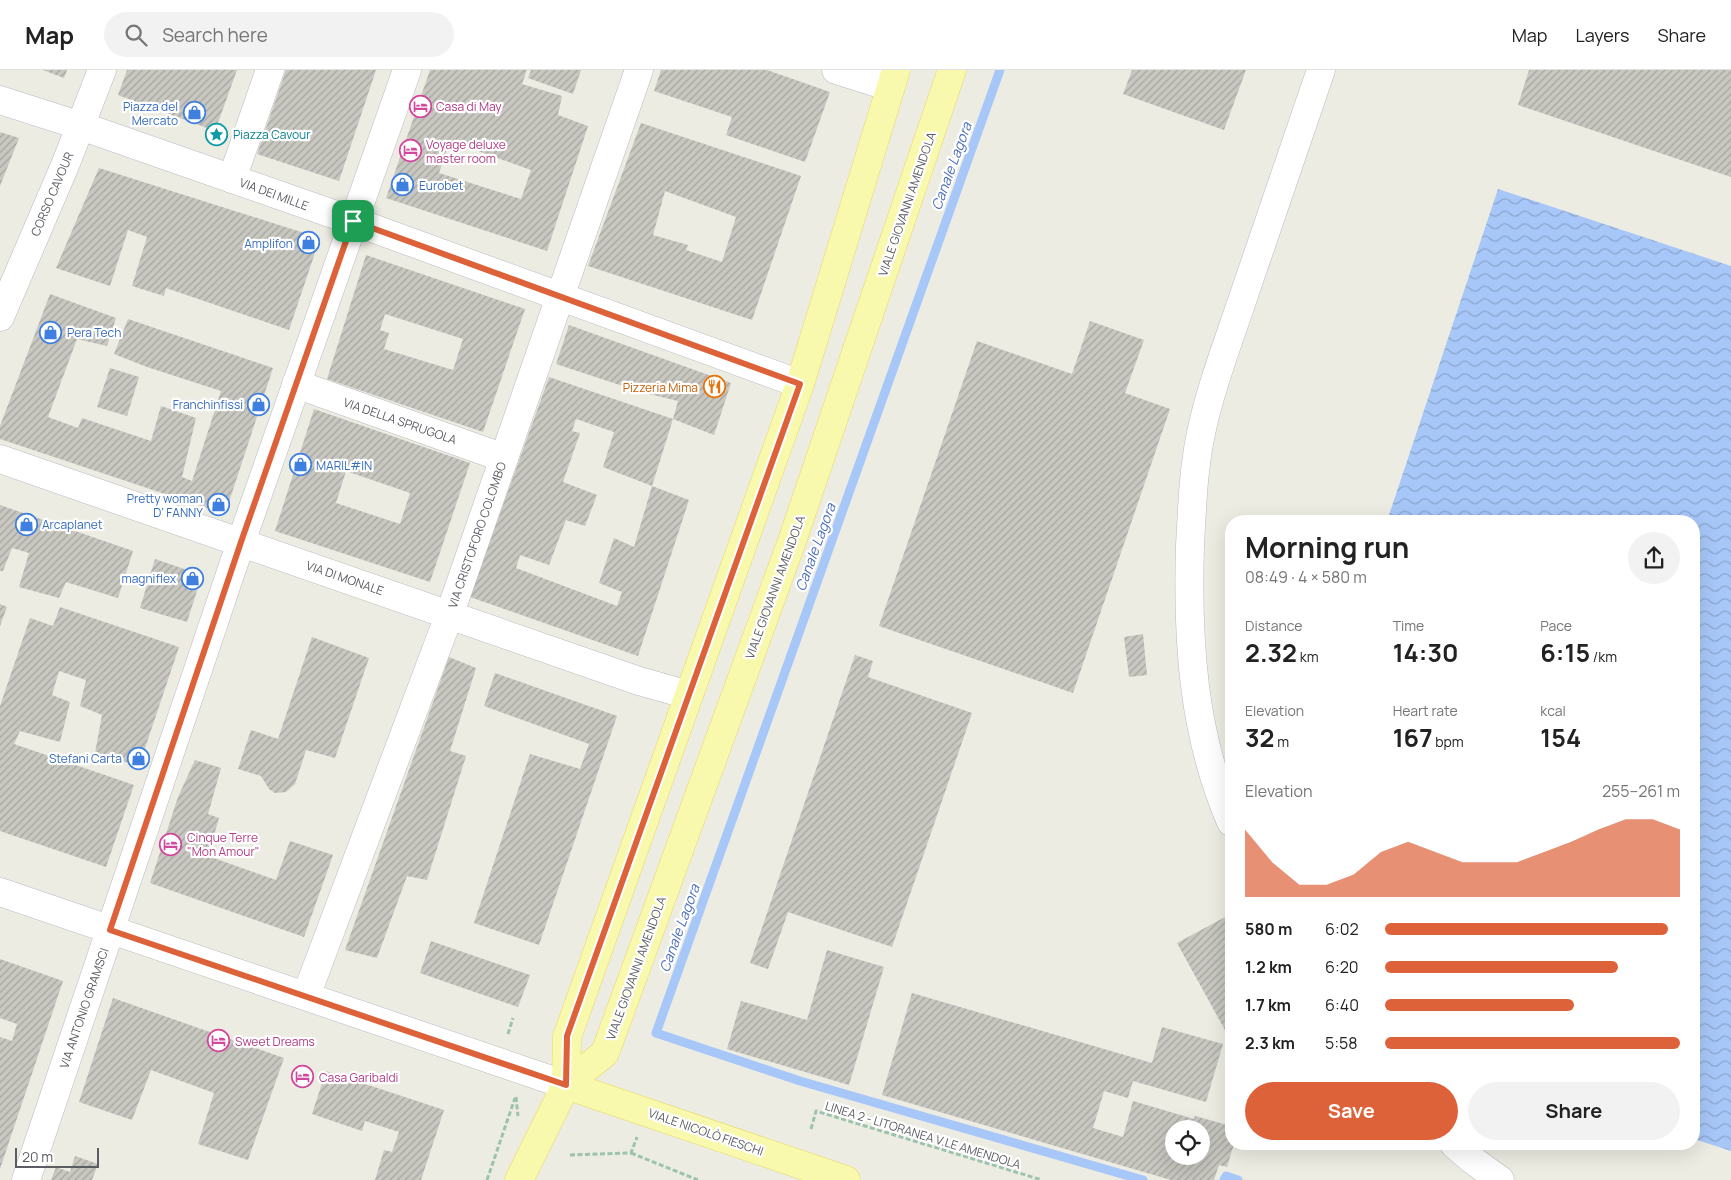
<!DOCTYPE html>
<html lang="en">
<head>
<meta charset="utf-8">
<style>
	:root { --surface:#fff; --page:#f2f2f2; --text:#222; --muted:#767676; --line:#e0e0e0; --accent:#dd6239 }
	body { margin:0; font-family:Manrope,sans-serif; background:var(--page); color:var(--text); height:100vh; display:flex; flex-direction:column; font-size:19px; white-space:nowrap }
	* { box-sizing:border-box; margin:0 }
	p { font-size:16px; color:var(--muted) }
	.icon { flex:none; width:28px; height:28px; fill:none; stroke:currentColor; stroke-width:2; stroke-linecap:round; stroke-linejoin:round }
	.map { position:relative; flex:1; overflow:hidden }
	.details { position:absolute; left:1225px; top:445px; width:475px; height:635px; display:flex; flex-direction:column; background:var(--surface); border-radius:20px; box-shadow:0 5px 20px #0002 }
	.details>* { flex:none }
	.tools { position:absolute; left:1165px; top:1050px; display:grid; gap:10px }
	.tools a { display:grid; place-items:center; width:45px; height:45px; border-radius:50%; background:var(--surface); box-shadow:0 5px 20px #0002; font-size:25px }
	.scale { position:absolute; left:15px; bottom:12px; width:84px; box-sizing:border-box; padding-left:5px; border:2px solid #5b5d63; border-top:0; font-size:14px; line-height:18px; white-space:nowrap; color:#5b5d63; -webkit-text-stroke:4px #fff; paint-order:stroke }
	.pin { position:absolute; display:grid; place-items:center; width:42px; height:42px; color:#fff; margin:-21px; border-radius:10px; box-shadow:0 2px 8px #0006 }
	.round { display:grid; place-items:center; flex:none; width:52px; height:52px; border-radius:26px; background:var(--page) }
	.summary { display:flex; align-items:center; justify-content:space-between; height:85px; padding:0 20px }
	h1 { font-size:28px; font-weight:700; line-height:38px }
	.metrics { display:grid; grid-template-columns:repeat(3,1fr); gap:8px; height:85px; padding:5px 20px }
	.metrics div { display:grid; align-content:center }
	.metrics b { font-size:25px; font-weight:700 }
	.metrics small { font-size:14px; font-weight:400 }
	.metrics p { font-size:14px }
	.chart { height:140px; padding:10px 20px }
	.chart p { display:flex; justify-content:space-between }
	.chart svg { width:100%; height:90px; margin-top:5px; fill:var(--accent); opacity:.7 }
	.button { display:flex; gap:10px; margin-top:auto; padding:10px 20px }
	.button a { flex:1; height:58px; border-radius:30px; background:var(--accent); color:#fff; font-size:20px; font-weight:700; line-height:58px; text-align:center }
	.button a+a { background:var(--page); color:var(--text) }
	ul { padding:0 20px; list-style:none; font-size:16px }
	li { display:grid; grid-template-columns:80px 60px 1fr; align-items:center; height:38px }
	li i { height:12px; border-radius:6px; background:var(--accent) }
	header { display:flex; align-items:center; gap:30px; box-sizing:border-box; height:70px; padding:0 25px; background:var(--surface); border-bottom:1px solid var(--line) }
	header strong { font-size:24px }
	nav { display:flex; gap:28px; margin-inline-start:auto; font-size:18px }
	.search { width:350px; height:45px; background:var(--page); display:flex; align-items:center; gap:12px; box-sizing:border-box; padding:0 18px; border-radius:28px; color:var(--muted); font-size:19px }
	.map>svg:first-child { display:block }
	.water { fill:url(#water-waves) }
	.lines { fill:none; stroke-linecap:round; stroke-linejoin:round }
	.stream { stroke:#a7c7f9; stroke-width:9 }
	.building { fill:url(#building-hatch); fill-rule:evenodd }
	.minor-casing { stroke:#b8babf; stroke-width:29 }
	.major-casing { stroke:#e8d962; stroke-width:29 }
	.path { stroke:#9bc3ae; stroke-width:3; stroke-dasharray:5 2.5; stroke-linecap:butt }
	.minor { stroke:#fff; stroke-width:28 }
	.major { stroke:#f8f9ac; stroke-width:28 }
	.route-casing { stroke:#fff; stroke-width:10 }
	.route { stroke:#dd6239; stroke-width:6 }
	.labels { text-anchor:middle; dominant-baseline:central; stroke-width:4.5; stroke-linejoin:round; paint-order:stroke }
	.shop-label { font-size:12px; fill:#366cbe; stroke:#fff; text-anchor:end }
	.hotel-label { font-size:12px; fill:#b23c85; stroke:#fff; text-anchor:start }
	.culture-label { font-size:12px; fill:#0d838f; stroke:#fff; text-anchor:start }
	.street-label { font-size:12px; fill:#5b5d63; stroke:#fff }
	.food-label { font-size:12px; fill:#c56008; stroke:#fff; text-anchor:end }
	.water-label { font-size:14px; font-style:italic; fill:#4b6ebb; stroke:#fff }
</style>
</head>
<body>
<header>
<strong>Map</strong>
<div class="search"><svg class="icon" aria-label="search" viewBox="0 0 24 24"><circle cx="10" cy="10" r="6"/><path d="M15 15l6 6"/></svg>Search here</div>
<nav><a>Map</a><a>Layers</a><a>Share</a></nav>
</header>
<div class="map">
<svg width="1731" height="1110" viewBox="0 0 1731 1110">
	<defs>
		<pattern id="water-waves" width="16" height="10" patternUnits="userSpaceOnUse" patternTransform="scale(1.25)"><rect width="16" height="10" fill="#a7c7f9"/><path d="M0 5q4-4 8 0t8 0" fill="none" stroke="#8ba5cd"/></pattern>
		<pattern id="building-hatch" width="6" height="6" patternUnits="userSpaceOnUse" patternTransform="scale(1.25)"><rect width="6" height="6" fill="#c8c7c0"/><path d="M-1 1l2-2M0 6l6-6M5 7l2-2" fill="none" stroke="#a5a5a0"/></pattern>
	</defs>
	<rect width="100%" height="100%" fill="#edece3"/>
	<polygon class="water" points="1498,119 1731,196 1731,1081 1694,1069 1694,451 1387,451"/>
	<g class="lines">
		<g class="stream">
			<polyline points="1000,0 656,963 800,1011 1143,1110"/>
			<polyline points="1224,1110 1226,1106 1238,1110"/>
		</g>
	</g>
	<g class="building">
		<polygon points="43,0 67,0 64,8"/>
		<polygon points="127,0 237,0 215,61 118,25"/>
		<polygon points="286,0 376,0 339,111 257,84"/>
		<path d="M 430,0 L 527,0 L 522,14 L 562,26 L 558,45 L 588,56 L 547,181 L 386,128 ZM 450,71 L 531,100 L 521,129 L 439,103 Z"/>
		<polygon points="531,0 581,0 573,24 528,8"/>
		<polygon points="661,0 767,0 830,22 805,92 726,65 732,47 654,21"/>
		<polygon points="1132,0 1246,0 1224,60 1123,24"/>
		<polygon points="1529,0 1731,0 1731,107 1518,35"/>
		<path d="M 641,53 L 801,106 L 752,250 L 588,196 ZM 665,121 L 736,147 L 722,192 L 686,180 L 688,175 L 653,165 Z"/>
		<polygon points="0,62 19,68 0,116"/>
		<polygon points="99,98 320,168 289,260 166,218 164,226 132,216 147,167 128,160 110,216 56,198"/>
		<path d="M 366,185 L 525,239 L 483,362 L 327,309 ZM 385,244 L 463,269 L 453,300 L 384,279 L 389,263 L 380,260 Z"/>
		<polygon points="50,224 116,248 107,276 77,269 48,347 78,358 82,348 151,371 161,336 196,348 182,407 192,411 221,321 147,297 114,284 128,249 273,298 225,444 0,369 0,356"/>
		<polygon points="1090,251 1144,270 1125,323 1170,339 1073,623 879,556 977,271 1072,304"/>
		<polygon points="569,255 731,313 714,365 673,349 678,331 641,322 556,294"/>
		<polygon points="110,298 139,307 127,346 97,337"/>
		<path d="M 549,307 L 673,349 L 652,416 L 689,430 L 638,586 L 470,527 ZM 576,349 L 614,362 L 603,397 L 652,416 L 634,477 L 614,468 L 599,513 L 622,522 L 617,536 L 516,498 L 520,485 L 549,495 L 566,450 L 585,456 L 597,425 L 563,412 L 580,363 L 572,361 Z"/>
		<path d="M 314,339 L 470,393 L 430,512 L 275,461 ZM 346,401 L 410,423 L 400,454 L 336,433 Z"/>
		<polygon points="0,435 133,481 118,528 66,512 59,528 19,517 29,483 12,478 3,501 0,501"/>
		<polygon points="155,489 202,505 187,552 140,538"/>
		<polygon points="0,534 7,537 0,556"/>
		<polygon points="60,537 179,577 139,696 95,683 102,645 80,636 86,610 59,601 52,625 70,632 60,672 20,661 14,674 134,715 106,797 0,761 0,636 30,548 53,556"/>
		<polygon points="1143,564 1147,605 1129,607 1124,567"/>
		<polygon points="312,567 369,588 335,688 306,680 295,714 286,722 275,723 269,719 261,706 238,699 251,660 278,669"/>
		<polygon points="855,585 873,591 868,607 972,643 892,877 788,842 768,899 750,893"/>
		<polygon points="449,587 476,598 450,681 466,686 427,810 407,806 377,888 345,880"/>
		<polygon points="495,603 617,646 539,875 474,853 530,684 580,699 589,674 484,636"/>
		<polygon points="195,690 221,698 208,744 219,748 208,786 276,810 290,771 333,785 304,867 150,813 178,727"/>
		<polygon points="1227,846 1231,854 1231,971 1177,873"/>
		<polygon points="431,871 530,905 518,937 420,903"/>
		<polygon points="827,880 884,897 849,1015 727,979 741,931 807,950"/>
		<polygon points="0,889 63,911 0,1099 0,967 12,971 17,954 0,948"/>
		<path d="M 912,923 L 1152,993 L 1162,957 L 1223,974 L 1206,1032 L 1133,1011 L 1128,1028 L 1104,1021 L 1093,1058 L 1123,1067 L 1133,1031 L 1194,1049 L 1195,1046 L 1231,1056 L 1231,1074 L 1234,1074 L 1227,1097 L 1219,1095 L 1214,1110 L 1171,1110 L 882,1025 ZM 1174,1059 L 1201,1059 L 1201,1086 L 1174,1086 Z"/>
		<polygon points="113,928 284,988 248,1090 198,1074 214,1023 151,1000 132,1050 79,1032"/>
		<polygon points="326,1001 444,1040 421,1110 375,1110 384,1080 392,1082 399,1062 365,1051 362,1061 312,1044"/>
		<polygon points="75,1086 98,1094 92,1110 51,1110 56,1097 70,1102"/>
	</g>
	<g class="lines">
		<defs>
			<g id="minor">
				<polyline points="836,0 890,17"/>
				<polyline points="0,30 81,56 353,151 800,314"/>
				<polyline points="232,109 270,0"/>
				<polyline points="0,247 66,93 102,0"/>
				<polyline points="296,314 504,388"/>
				<polyline points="0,389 639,611 689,625"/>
				<path d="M 1231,752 C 1193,664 1187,572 1190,476 C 1192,440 1193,404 1200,368 C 1210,318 1229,270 1245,222 C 1270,148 1296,74 1321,0"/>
				<polyline points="0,822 566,1015"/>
				<polyline points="306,926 450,543 639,0"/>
				<polyline points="1454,1074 1471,1089 1500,1110"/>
				<polyline points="26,1110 241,472 407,0"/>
			</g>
			<g id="major">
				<polyline points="566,1015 567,967 800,314 896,0"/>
				<polyline points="566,1015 846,1110"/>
				<polyline points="519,1110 566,1015 605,983 792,471 952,0"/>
			</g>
		</defs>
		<use href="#minor" class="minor-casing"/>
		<use href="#major" class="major-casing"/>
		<g class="path">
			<polyline points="508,964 513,948"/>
			<polyline points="516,1027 518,1046"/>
			<polyline points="811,1059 816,1041 1042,1110"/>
			<polyline points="631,1083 698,1110"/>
			<polyline points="570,1085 631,1083 637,1067"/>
			<polyline points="487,1110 515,1028"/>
		</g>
		<use href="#minor" class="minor"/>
		<use href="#major" class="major"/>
	</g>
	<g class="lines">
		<defs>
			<polygon id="route" points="353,151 800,314 567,966 566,1015 110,860 241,472"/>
		</defs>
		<use href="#route" class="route-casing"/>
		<use href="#route" class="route"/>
	</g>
	<defs>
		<symbol id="hotel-ring" viewBox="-11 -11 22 22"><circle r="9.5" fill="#fff" stroke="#d1479c" stroke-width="1.5"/><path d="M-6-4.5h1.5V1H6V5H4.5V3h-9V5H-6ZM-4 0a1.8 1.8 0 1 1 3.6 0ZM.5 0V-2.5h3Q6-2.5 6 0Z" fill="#d1479c"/></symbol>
		<symbol id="shop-ring" viewBox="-11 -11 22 22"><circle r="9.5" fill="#fff" stroke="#3f7fe0" stroke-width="1.5"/><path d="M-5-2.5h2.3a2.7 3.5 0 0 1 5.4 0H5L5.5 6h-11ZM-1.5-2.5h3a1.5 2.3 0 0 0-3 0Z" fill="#3f7fe0"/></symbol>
		<symbol id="sight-ring" viewBox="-11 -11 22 22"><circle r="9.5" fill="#fff" stroke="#0f9aa8" stroke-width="1.5"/><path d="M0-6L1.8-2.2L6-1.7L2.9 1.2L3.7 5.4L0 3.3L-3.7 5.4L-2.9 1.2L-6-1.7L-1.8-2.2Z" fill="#0f9aa8"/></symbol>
		<symbol id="restaurant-ring" viewBox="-11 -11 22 22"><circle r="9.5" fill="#fff" stroke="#e8710a" stroke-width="1.5"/><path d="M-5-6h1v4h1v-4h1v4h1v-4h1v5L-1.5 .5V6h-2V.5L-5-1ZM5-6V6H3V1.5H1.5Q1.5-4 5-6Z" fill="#e8710a"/></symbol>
	</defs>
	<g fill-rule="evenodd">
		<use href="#hotel-ring" x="408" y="24" width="25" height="25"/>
		<use href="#shop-ring" x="182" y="30" width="25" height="25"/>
		<use href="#sight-ring" x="204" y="52" width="25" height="25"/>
		<use href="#hotel-ring" x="398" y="68" width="25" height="25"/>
		<use href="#shop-ring" x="390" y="102" width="25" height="25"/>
		<use href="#shop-ring" x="296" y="160" width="25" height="25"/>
		<use href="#shop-ring" x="38" y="250" width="25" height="25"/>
		<use href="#restaurant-ring" x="702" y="304" width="25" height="25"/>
		<use href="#shop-ring" x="246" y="322" width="25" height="25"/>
		<use href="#shop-ring" x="288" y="382" width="25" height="25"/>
		<use href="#shop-ring" x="206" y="422" width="25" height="25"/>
		<use href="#shop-ring" x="14" y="442" width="25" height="25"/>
		<use href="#shop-ring" x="180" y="496" width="25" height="25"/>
		<use href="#shop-ring" x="126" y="676" width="25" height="25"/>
		<use href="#hotel-ring" x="158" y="762" width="25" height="25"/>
		<use href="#hotel-ring" x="206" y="958" width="25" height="25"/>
		<use href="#hotel-ring" x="290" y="994" width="25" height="25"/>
	</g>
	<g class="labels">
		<g class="shop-label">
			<text x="178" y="36">Piazza del<tspan x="178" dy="14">Mercato</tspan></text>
			<text x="419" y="115" text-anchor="start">Eurobet</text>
			<text x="293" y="173">Amplifon</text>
			<text x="67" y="262" text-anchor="start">Pera Tech</text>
			<text x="243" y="334">Franchinfissi</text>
			<text x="316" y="395" text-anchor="start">MARIL#IN</text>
			<text x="203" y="428">Pretty woman<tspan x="203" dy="14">D' FANNY</tspan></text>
			<text x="42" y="454" text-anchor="start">Arcaplanet</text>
			<text x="176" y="508">magniflex</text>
			<text x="122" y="688">Stefani Carta</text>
		</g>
		<g class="hotel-label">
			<text x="436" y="36">Casa di May</text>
			<text x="426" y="74">Voyage deluxe<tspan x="426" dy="14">master room</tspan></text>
			<text x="187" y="767">Cinque Terre<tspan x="187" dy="14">"Mon Amour"</tspan></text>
			<text x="235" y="971">Sweet Dreams</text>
			<text x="319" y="1007">Casa Garibaldi</text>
		</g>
		<g class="culture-label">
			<text x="233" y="64">Piazza Cavour</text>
		</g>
		<g class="street-label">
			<text transform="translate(52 124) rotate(-67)">CORSO CAVOUR</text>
			<text transform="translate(274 124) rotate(20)">VIA DEI MILLE</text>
			<text transform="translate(907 134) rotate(-71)">VIALE GIOVANNI AMENDOLA</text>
			<text transform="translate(400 351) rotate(19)">VIA DELLA SPRUGOLA</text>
			<text transform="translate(477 465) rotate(-71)">VIA CRISTOFORO COLOMBO</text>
			<text transform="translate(345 508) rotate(19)">VIA DI MONALE</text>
			<text transform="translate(775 517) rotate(-70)">VIALE GIOVANNI AMENDOLA</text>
			<text transform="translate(636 898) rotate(-70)">VIALE GIOVANNI AMENDOLA</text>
			<text transform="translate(84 938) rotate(-71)">VIA ANTONIO GRAMSCI</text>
			<text transform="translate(706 1062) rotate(19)">VIALE NICOLÒ FIESCHI</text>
			<text transform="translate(923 1065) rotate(17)">LINEA 2 - LITORANEA V.LE AMENDOLA</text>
		</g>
		<g class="food-label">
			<text x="698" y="317">Pizzeria Mima</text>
		</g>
		<g class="water-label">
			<text transform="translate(951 96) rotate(-70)">Canale Lagora</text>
			<text transform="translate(815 477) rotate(-70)">Canale Lagora</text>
			<text transform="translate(679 858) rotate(-70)">Canale Lagora</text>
		</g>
	</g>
</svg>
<div class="tools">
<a><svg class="icon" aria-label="locate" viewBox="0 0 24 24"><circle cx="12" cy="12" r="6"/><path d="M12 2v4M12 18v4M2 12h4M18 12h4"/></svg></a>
</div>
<div class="scale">20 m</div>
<div class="pin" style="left:353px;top:151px;background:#1e9e55"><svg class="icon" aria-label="arrive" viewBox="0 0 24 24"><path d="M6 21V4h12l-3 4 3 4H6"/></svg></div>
<section class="details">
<div class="summary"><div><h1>Morning run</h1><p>08:49 · 4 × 580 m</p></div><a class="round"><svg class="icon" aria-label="share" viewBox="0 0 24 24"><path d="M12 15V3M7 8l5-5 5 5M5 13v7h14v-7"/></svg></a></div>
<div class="metrics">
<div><p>Distance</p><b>2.32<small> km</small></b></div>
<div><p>Time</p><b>14:30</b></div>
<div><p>Pace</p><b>6:15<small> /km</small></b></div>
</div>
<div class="metrics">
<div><p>Elevation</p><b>32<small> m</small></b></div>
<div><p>Heart rate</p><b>167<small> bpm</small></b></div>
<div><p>kcal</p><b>154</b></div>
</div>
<div class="chart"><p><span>Elevation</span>255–261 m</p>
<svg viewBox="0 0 160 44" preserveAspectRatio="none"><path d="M0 44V11L10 27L20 38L30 38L40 33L50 22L60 17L70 22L80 27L90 27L100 27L110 22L120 17L130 11L140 6L150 6L160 11V44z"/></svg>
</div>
<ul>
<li><b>580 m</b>6:02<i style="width:96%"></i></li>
<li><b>1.2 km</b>6:20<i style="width:79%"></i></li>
<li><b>1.7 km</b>6:40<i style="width:64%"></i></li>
<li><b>2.3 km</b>5:58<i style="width:100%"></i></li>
</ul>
<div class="button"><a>Save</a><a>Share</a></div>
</section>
</div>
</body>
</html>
